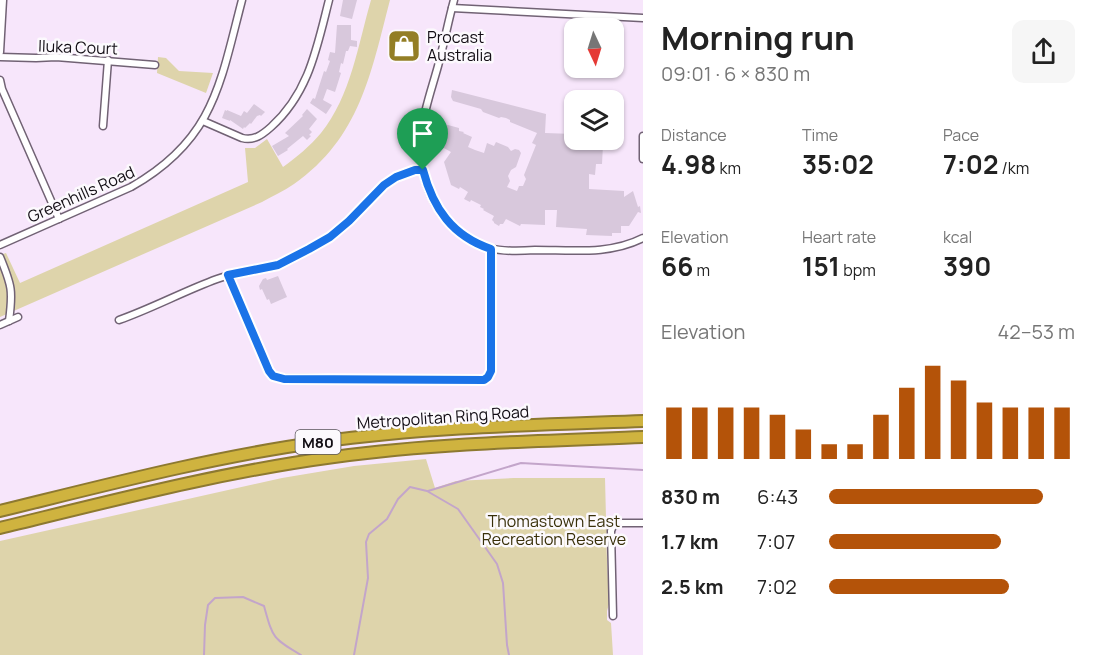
<!DOCTYPE html>
<html lang="en">
<head>
<meta charset="utf-8">
<style>
	:root { --surface:#fff; --page:#f6f6f6; --text:#222; --muted:#767676; --accent:#b45309 }
	body { margin:0; font-family:Manrope,sans-serif; background:var(--page); color:var(--text); height:100vh; display:flex; flex-direction:column; font-size:22px; white-space:nowrap }
	* { box-sizing:border-box; margin:0 }
	p { font-size:20px; color:var(--muted) }
	.icon { flex:none; width:33px; height:33px; fill:none; stroke:currentColor; stroke-width:2; stroke-linecap:round; stroke-linejoin:round }
	.map { position:relative; flex:1; overflow:hidden }
	.panel { display:flex; flex-direction:column; background:var(--surface); width:450px }
	.panel>* { flex:none }
	.needle { width:39px; rotate:176deg }
	.buttons { position:absolute; left:564px; top:18px; display:grid; gap:12px }
	.buttons a { display:grid; place-items:center; width:60px; height:60px; border-radius:12px; background:var(--surface); box-shadow:0 2px 4px #0004; font-size:30px }
	.pin { position:absolute; display:grid; place-items:center; width:51px; height:51px; color:#fff; margin:-62px -26px; border-radius:50% 50% 50% 0; rotate:-45deg; box-shadow:0 0 6px #0007 }
	.pin .icon { rotate:45deg }
	.round { display:grid; place-items:center; flex:none; width:63px; height:63px; border-radius:12px; background:var(--page) }
	.summary { display:flex; align-items:center; justify-content:space-between; height:102px; padding:0 18px }
	h1 { font-size:33px; font-weight:700; line-height:45px }
	.metrics { display:grid; grid-template-columns:repeat(3,1fr); gap:9px; height:102px; padding:6px 18px }
	.metrics div { display:grid; align-content:center }
	.metrics b { font-size:26px; font-weight:700 }
	.metrics small { font-size:16px; font-weight:400 }
	.metrics p { font-size:16px }
	.chart { height:168px; padding:12px 18px }
	.chart p { display:flex; justify-content:space-between }
	.chart svg { width:100%; height:108px; margin-top:6px; stroke:var(--accent); stroke-width:6 }
	ul { padding:0 18px; list-style:none; font-size:20px }
	li { display:grid; grid-template-columns:96px 72px 1fr; align-items:center; height:45px }
	li i { height:15px; border-radius:8px; background:var(--accent) }
	main { display:flex; flex:1; min-height:0 }
	.map>svg:first-child { display:block }
	.green { fill:#ded4ab }
	.lines { fill:none; stroke-linecap:round; stroke-linejoin:round }
	.stream { stroke:#c3a5ca; stroke-width:2 }
	.building { fill:#d8c8dc }
	.street-casing { stroke:#716274; stroke-width:9 }
	.highway-casing { stroke:#8d7930; stroke-width:14 }
	.street { stroke:#fff; stroke-width:6 }
	.highway { stroke:#cfb33f; stroke-width:10 }
	.route-casing { stroke:#fff; stroke-width:12 }
	.route { stroke:#1a73e8; stroke-width:8 }
	.labels { text-anchor:middle; dominant-baseline:central; stroke-width:5; stroke-linejoin:round; paint-order:stroke }
	.shield { fill:#fcf9fd; stroke:#58545a; stroke-width:1.5 }
	.shield-label { font-size:15px; font-weight:bold; fill:#120d14 }
	.poi-label { font-size:16px; fill:#120d14; stroke:#fcf9fd; text-anchor:start }
	.street-label { font-size:16px; fill:#120d14; stroke:#fcf9fd }
	.park-label { font-size:16px; fill:#39300a; stroke:#fcf9fd }
</style>
</head>
<body>
<main>
<div class="map">
<svg width="643" height="655" viewBox="0 0 643 655">
	<rect width="100%" height="100%" fill="#f7e6fb"/>
	<g class="green">
		<path d="M 371,0 L 390,0 C 371,73 360,138 294,184 C 284,191 272,196 262,202 L 0,317 L 0,255 L 6,253 L 20,283 L 248,182 L 245,148 L 255,148 L 267,139 L 283,167 C 297,157 310,146 321,133 C 351,96 358,45 371,0 Z"/>
		<polygon points="158,57 166,58 179,71 213,73 206,93 157,73"/>
		<polygon points="426,459 435,488 456,481 514,478 605,478 606,518 608,525 606,536 609,604 607,611 607,620 611,623 613,655 0,655 0,541 282,478 354,466"/>
	</g>
	<g class="lines">
		<g class="stream">
			<polyline points="428,491 521,463 643,470"/>
			<path d="M 204,655 L 205,625 L 208,605 L 215,598 L 243,597 L 264,606 C 273,638 272,638 301,655"/>
			<polyline points="354,655 368,578 366,542 369,534 387,519 398,499 410,487 427,491 458,509 497,564 503,583 507,645 509,655"/>
		</g>
	</g>
	<g class="building">
		<polygon points="343,0 357,0 352,19 340,16"/>
		<polygon points="337,25 351,25 351,40 357,41 357,47 350,46 348,51 346,51 343,64 341,63 339,72 341,73 335,92 327,89 323,100 332,105 326,114 310,103 313,98 315,99 324,71 326,72 330,61 328,60 330,52 335,53"/>
		<polygon points="452,90 546,114 545,133 574,134 574,140 598,140 597,145 603,145 602,164 596,164 595,175 589,174 589,189 624,191 624,197 633,191 638,207 640,206 641,213 638,212 629,226 621,226 621,233 612,233 612,236 586,235 587,229 556,227 557,210 545,210 545,225 521,224 520,226 506,219 503,224 500,224 499,226 494,223 494,222 492,220 494,216 483,210 484,209 480,207 481,205 471,200 470,202 464,199 468,192 460,187 459,189 451,185 444,162 451,152 442,147 444,126 448,125 459,128 459,131 464,132 463,133 472,137 468,147 475,150 484,153 487,143 494,146 496,142 508,147 511,151 515,149 519,150 521,153 516,167 511,170 508,176 510,181 507,187 517,191 519,186 523,186 526,179 524,175 536,145 532,143 537,133 510,122 510,120 506,118 501,117 499,118 483,112 481,109 453,101 451,97"/>
		<polygon points="254,104 265,112 261,116 260,115 257,116 251,124 250,123 245,128 244,127 243,129 230,120 230,121 222,118 225,110 227,111 227,110 241,116 244,111 247,113"/>
		<polygon points="307,109 317,119 309,129 312,132 309,135 311,136 307,140 303,136 287,149 288,150 278,156 272,146 289,136 285,133 303,116 302,115"/>
		<polygon points="278,276 287,297 271,304 269,299 267,300 262,289 260,290 259,286 263,279 266,278 267,280"/>
	</g>
	<g class="lines">
		<defs>
			<g id="street">
				<path d="M 454,0 C 448,22 444,44 438,66 C 432,88 424,110 421,133 C 415,179 441,237 490,248 C 504,252 521,251 535,250 C 572,250 610,255 643,238"/>
				<polyline points="452,8 643,18"/>
				<polyline points="0,52 3,0"/>
				<polyline points="0,57 36,58 56,57 155,65"/>
				<polyline points="0,80 2,89 59,219"/>
				<path d="M 203,121 L 242,138 C 254,141 262,135 271,127 C 309,93 317,47 329,0"/>
				<polyline points="103,126 108,60"/>
				<polyline points="643,136 643,159"/>
				<path d="M 0,245 L 131,187 C 214,140 220,84 242,0"/>
				<path d="M 0,257 C 12,286 13,291 9,321"/>
				<polyline points="228,275 269,371 273,376 278,378 484,380 488,377 491,371 491,249"/>
				<path d="M 119,320 C 153,308 184,291 217,279 C 236,272 255,271 275,266 C 289,262 315,246 328,238 C 360,217 380,173 423,170"/>
				<polyline points="0,325 18,317"/>
				<polyline points="613,616 611,531 613,526 620,523 643,523"/>
			</g>
			<g id="highway">
				<path d="M 0,511 C 106,485 212,457 320,442 C 427,427 535,425 643,421"/>
				<path d="M 0,528 C 111,501 221,472 334,457 C 437,443 540,441 643,437"/>
			</g>
		</defs>
		<use href="#street" class="street-casing"/>
		<use href="#highway" class="highway-casing"/>
		<use href="#street" class="street"/>
		<use href="#highway" class="highway"/>
	</g>
	<g class="lines">
		<defs>
			<path id="route" d="M 415,170 L 423,170 C 433,208 452,236 491,249 L 491,371 L 488,377 L 484,380 L 284,379 L 273,376 L 269,371 L 228,275 L 278,265 L 309,249 L 330,237 L 349,221 L 384,185 L 396,177 Z"/>
		</defs>
		<use href="#route" class="route-casing"/>
		<use href="#route" class="route"/>
	</g>
	<defs>
		<symbol id="shop-square" viewBox="-11 -11 22 22"><rect x="-9" y="-9" width="18" height="18" rx="4" fill="#937e25" stroke="#fcf9fd"/><path d="M-5-2.5h2.3a2.7 3.5 0 0 1 5.4 0H5L5.5 6h-11ZM-1.5-2.5h3a1.5 2.3 0 0 0-3 0Z" fill="#fff"/></symbol>
	</defs>
	<g fill-rule="evenodd">
		<use href="#shop-square" x="385" y="27" width="38" height="38"/>
	</g>
	<g class="labels">
		<rect class="shield" x="295.5" y="430" width="45" height="24" rx="4.5"/>
		<g class="shield-label">
			<text x="318" y="442">M80</text>
		</g>
		<g class="poi-label">
			<text x="427" y="37">Procast<tspan x="427" dy="18">Australia</tspan></text>
		</g>
		<g class="street-label">
			<text transform="translate(78 47) rotate(2)">Iluka Court</text>
			<text transform="translate(81 194) rotate(-24)">Greenhills Road</text>
			<text transform="translate(443 417) rotate(-4)">Metropolitan Ring Road</text>
		</g>
		<g class="park-label">
			<text x="554" y="521">Thomastown East<tspan x="554" dy="18">Recreation Reserve</tspan></text>
		</g>
	</g>
</svg>
<div class="buttons">
<a><svg class="needle" viewBox="-14 -14 28 28"><path d="M0-13l5 13h-10z" fill="#e53935"/><path d="M0 13l5-13h-10z" fill="#767676"/></svg></a>
<a><svg class="icon" aria-label="layers" viewBox="0 0 24 24"><path d="M12 4l9 5-9 5-9-5zM3 14l9 5 9-5"/></svg></a>
</div>
<div class="pin" style="left:423px;top:170px;background:#1e9e55"><svg class="icon" aria-label="arrive" viewBox="0 0 24 24"><path d="M6 21V4h12l-3 4 3 4H6"/></svg></div>
</div>
<section class="panel">
<div class="summary"><div><h1>Morning run</h1><p>09:01 · 6 × 830 m</p></div><a class="round"><svg class="icon" aria-label="share" viewBox="0 0 24 24"><path d="M12 15V3M7 8l5-5 5 5M5 13v7h14v-7"/></svg></a></div>
<div class="metrics">
<div><p>Distance</p><b>4.98<small> km</small></b></div>
<div><p>Time</p><b>35:02</b></div>
<div><p>Pace</p><b>7:02<small> /km</small></b></div>
</div>
<div class="metrics">
<div><p>Elevation</p><b>66<small> m</small></b></div>
<div><p>Heart rate</p><b>151<small> bpm</small></b></div>
<div><p>kcal</p><b>390</b></div>
</div>
<div class="chart"><p><span>Elevation</span>42–53 m</p>
<svg viewBox="0 0 160 44" preserveAspectRatio="none"><path d="M5 44V23M15 44V23M25 44V23M35 44V23M45 44V26M55 44V32M65 44V38M75 44V38M85 44V26M95 44V15M105 44V6M115 44V12M125 44V21M135 44V23M145 44V23M155 44V23"/></svg>
</div>
<ul>
<li><b>830 m</b>6:43<i style="width:87%"></i></li>
<li><b>1.7 km</b>7:07<i style="width:70%"></i></li>
<li><b>2.5 km</b>7:02<i style="width:73%"></i></li>
</ul>
</section>
</main>
</body>
</html>
